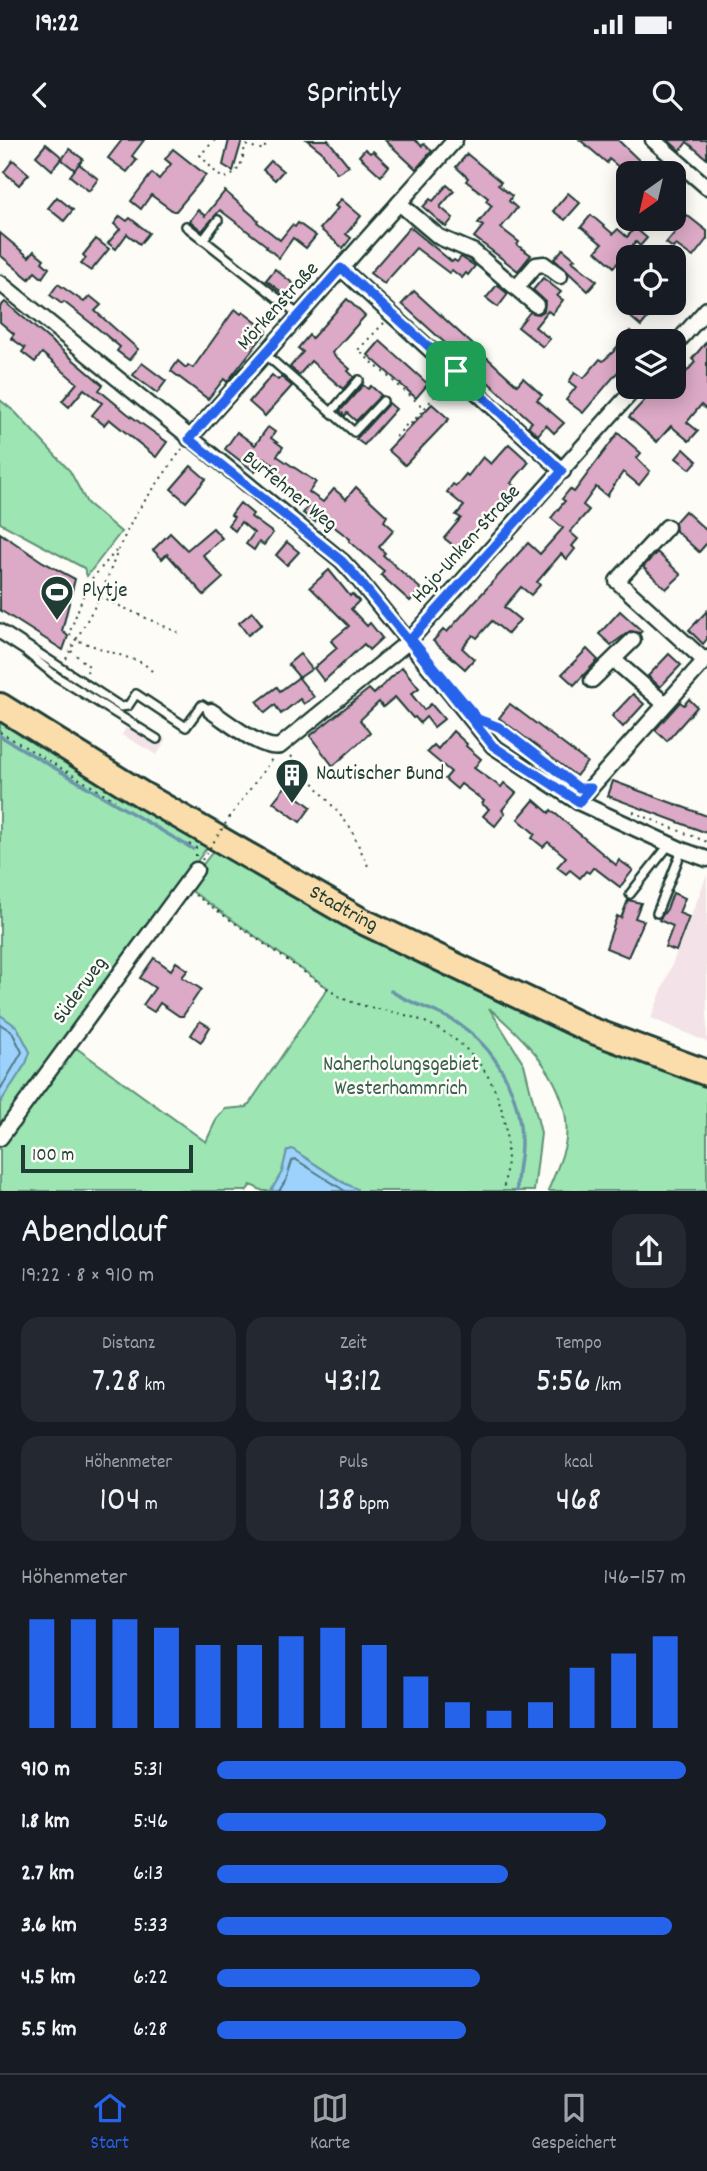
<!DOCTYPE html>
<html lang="de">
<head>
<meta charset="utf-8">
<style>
	:root { --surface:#171b24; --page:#242831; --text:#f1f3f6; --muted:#9ea1a6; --line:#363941; --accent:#2563eb }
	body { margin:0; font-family:Dekko,sans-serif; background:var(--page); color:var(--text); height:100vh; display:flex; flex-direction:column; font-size:26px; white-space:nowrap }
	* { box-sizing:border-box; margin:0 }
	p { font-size:23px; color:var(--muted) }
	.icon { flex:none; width:38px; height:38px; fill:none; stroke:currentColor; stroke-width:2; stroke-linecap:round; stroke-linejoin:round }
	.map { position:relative; height:1051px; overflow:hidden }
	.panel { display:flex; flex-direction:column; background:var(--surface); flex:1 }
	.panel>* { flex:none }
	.needle { width:46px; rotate:214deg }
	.fabs { position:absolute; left:616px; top:21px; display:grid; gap:14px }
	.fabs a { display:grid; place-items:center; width:70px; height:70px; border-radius:14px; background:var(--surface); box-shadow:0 4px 18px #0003; font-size:35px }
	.scale { position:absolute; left:21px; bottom:18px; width:172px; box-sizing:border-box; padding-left:7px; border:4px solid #1f3d34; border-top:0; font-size:19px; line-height:24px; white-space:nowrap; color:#1f3d34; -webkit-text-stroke:5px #fdfcf7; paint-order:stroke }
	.pin { position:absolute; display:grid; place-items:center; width:60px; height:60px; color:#fff; margin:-30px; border-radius:14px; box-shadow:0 4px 10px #0006 }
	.round { display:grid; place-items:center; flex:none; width:74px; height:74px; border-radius:21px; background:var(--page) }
	.overview { display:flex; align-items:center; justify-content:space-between; height:119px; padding:0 21px }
	h1 { font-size:38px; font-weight:600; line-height:52px }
	.metrics { display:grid; grid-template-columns:repeat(3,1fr); gap:10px; height:119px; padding:7px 21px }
	.metrics div { display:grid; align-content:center; border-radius:18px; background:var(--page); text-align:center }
	.metrics b { font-size:35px; font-weight:600 }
	.metrics small { font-size:19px; font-weight:400 }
	.metrics p { font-size:19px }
	.chart { height:196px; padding:14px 21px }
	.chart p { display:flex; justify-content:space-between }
	.chart svg { width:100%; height:126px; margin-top:7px; stroke:var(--accent); stroke-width:6 }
	ul { padding:0 21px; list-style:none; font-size:23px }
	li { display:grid; grid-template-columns:112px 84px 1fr; align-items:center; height:52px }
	li i { height:18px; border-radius:9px; background:var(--accent) }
	.status { display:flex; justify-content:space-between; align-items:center; height:49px; padding:0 35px; background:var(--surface); direction:ltr }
	.status svg { height:19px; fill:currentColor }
	header { display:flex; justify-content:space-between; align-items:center; height:91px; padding:0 21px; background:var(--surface); font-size:32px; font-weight:600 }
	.tab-bar { display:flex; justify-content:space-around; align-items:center; height:98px; border-top:2px solid var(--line); background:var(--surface); font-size:19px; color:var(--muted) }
	.tab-bar a { display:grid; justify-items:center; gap:4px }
	.tab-bar .selected { color:var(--accent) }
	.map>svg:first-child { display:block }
	.built { fill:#f3e3e8 }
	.green { fill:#9de5b3; stroke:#5e9174; stroke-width:2 }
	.water { fill:#9cd2fb; stroke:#6a96ab; stroke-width:2 }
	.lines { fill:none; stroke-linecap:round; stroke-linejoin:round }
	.shore { stroke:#517984; stroke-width:2 }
	.stream { stroke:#6a96ab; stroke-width:3.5 }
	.building { fill:#dca9c6; stroke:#1f3d34; stroke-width:2 }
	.lane-casing { stroke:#1f3d34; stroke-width:12 }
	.street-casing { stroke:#1f3d34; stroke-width:19 }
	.highway-casing { stroke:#1f3d34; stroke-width:30 }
	.path { stroke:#1f3d34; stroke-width:2; stroke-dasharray:2 5; stroke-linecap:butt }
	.lane { stroke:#fdfcf7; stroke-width:7 }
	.street { stroke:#fdfcf7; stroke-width:14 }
	.highway { stroke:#fbddab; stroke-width:24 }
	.path-bridge { stroke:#1f3d34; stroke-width:2; stroke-dasharray:2 5; stroke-linecap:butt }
	.route-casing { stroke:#fff; stroke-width:14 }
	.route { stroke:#2563eb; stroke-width:9 }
	.labels { text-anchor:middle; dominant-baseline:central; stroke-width:5; stroke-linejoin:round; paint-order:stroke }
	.street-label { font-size:21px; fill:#1f3d34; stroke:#fdfcf7 }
	.poi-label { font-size:21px; fill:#1f3d34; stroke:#fdfcf7; text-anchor:start }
	.park-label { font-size:21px; fill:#385f4d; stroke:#fdfcf7 }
</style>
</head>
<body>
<div class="status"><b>19:22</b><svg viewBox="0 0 49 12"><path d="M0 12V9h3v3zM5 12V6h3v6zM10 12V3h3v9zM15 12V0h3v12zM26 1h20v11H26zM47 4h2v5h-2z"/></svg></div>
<header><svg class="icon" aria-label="back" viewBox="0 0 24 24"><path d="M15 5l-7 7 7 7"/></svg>Sprintly<svg class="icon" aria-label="search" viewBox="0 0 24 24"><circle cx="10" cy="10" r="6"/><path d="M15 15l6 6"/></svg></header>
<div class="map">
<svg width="707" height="1051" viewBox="0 0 707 1051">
	<rect width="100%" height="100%" fill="#fdfcf7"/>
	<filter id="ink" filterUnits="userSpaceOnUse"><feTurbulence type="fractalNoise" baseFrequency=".0143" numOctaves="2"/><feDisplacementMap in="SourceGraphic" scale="14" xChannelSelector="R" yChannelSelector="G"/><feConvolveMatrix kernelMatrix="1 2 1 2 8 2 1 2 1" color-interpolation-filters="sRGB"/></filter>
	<g filter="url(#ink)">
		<g class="built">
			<polygon points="131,579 166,599 157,615 122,595"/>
			<polygon points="707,735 707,902 651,878"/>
		</g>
		<g class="green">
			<polygon points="0,260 15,272 70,331 87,363 121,392 87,436 84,428 0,383"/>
			<path d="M 0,575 L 208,706 L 68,902 L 206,1002 L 217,978 L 225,969 L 247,967 L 328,848 L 186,747 L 214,710 L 362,792 L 707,937 L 707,1051 L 548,1051 C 554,1035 564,1016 566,999 C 572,945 527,900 489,868 L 524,924 L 541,993 L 534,1051 L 357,1051 L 292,1009 L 287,1011 L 282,1032 L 271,1051 L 263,1051 L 251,1045 L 246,1051 L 0,1051 L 0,963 L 26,923 L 30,912 L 17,887 L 0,875 Z"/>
		</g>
		<g class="water">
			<polygon points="0,875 17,887 30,912 26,923 0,963"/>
			<polygon points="292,1009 342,1042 357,1049 357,1051 271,1051 282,1032 287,1011"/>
		</g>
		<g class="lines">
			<g class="shore">
				<polyline points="0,884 12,892 22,912 0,950"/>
				<polyline points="279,1051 286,1040 292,1021 295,1019 345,1051"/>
			</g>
			<g class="stream">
				<polyline points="0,596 193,709"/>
				<path d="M 391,851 C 410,864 434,869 454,881 C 496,907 521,953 521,1003 C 521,1019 516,1035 517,1051"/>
			</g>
		</g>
		<g class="building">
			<polygon points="122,0 144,0 132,16 137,20 127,32 108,18"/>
			<polygon points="229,0 242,0 233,31 223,25"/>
			<polygon points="307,0 328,0 349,26 337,33 321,11"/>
			<polygon points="385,0 415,0 422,6 424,4 432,11 416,29"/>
			<polygon points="580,0 618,0 647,28 642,33 626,33 609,19 607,23"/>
			<polygon points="668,0 707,0 707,19 687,2 680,11"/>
			<polygon points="46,4 63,18 69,9 83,19 75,30 61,19 52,30 36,16"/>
			<polygon points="173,9 206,35 176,71 173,71 151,55 141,69 131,61 152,33 159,39 171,24 165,19"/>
			<polygon points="365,9 370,13 373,11 389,26 381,36 359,16"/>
			<polygon points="467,14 501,42 498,45 512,56 509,61 517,68 501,88 519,102 517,105 531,115 518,131 474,97 483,86 478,83 492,66 486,61 488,58 466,41 468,38 456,27"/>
			<polygon points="13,20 29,34 19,45 4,32"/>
			<polygon points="271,21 283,31 275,40 263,30"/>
			<polygon points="79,24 98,39 89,51 70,36"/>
			<polygon points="447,45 454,51 440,67 453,78 446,87 423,67 430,59 433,61"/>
			<polygon points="225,51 258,80 257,82 280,100 292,85 295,87 298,83 316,96 306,108 293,98 279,118 266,107 267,106 220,70 202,91 190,81 198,70 205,76"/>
			<polygon points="568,53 580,63 565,80 553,71"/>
			<polygon points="57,57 73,70 64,81 48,68"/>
			<polygon points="341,59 361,76 346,94 351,98 343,108 320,89 338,68 335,66"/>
			<polygon points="674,65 707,91 707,99 693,117 676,105 673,108 666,103 677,90 663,79 674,79"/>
			<polygon points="591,75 613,94 618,89 627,97 635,88 647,98 640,106 636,102 614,127 596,111 602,104 581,87"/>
			<polygon points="120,76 127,81 130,78 149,93 140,104 127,94 116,109 108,103 120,89 114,84"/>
			<polygon points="410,87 452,122 454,120 457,122 461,117 475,126 468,135 466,133 462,138 452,130 449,133 416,108 384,144 370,133"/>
			<polygon points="0,93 29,117 34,111 44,119 42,122 49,128 42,138 35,132 29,139 0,115"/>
			<polygon points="96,99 109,109 91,131 81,124 86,118 83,115"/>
			<polygon points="563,109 575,119 572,121 597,141 588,151 554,119"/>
			<polygon points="275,129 296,146 288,157 266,140"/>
			<polygon points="543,138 561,152 557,156 563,160 552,174 548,171 535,187 550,199 543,207 518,187 530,172 539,174 544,171 545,161 533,150"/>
			<polygon points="58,144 84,162 90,156 101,165 95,171 138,209 129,220 117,211 120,207 96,187 64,162 62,164 50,155"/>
			<polygon points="497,145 508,154 498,167 486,158"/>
			<polygon points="414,151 517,245 523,238 542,255 537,260 564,283 554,293 546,285 538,295 528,286 532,282 402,164"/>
			<polygon points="347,159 365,176 332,213 350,229 348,231 354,237 343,249 311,221 299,235 290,227 303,212 298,208 309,195 312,198"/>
			<polygon points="5,162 103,245 99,250 128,274 167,302 156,317 109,279 104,285 92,275 102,263 84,249 69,267 62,261 77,243 42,213 35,222 22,212 25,208 11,198 14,194 0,182 0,167"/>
			<polygon points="636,163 660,163 641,186 627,174"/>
			<polygon points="235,169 241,174 243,172 267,191 227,242 224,239 208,259 171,231 178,221 186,228 188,225 193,228"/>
			<polygon points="630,191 643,201 628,201 628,220 583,273 566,260 576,247 569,242 575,232 584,238 600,219 603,221 613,212"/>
			<polygon points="380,201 428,244 416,258 368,215"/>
			<polygon points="707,201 707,270 701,265 687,282 698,291 689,301 671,286 657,302 629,277 657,247 663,247 669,252 695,222 692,219"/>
			<polygon points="142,223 166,241 157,253 133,235"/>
			<polygon points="272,235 278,240 281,237 292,246 265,276 249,262"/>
			<polygon points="363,245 368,249 371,246 381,255 356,281 347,273 345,276 340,271"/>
			<polygon points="389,263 396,269 364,305 356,299"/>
			<polygon points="432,264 449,279 405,325 388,310"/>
			<polygon points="268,287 275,292 271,298 283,307 277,316 316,342 309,352 323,362 334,349 346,359 356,347 387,376 384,381 394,390 379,407 385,413 383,415 421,449 410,461 381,435 384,431 349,401 350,399 320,376 315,382 303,373 308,367 274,338 280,330 265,318 255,332 225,309 237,292 255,305"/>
			<polygon points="618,293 641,313 637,318 650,331 639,345 623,332 607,356 596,347 583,365 589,370 570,392 578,399 572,406 575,409 567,419 561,414 537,442 540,445 531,455 521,447 504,467 520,480 508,494 492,481 477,498 473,495 462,508 474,519 465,529 433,501 444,489 447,492 528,403 540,414 563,388 551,378 565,361 562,359 570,349 574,352"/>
			<polygon points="509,304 529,322 511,343 515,346 510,353 459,410 444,398 461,378 456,375 464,366 447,352 453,344 456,346 466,334 468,336 483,317 491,324"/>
			<polygon points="684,309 697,321 690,329 676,318"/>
			<polygon points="191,326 206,339 186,362 171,349"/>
			<polygon points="240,363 253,374 251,377 273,393 264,405 259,402 254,410 246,404 254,393 241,382 235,391 228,385 234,377 231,375"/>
			<polygon points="685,371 707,391 707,403 699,412 676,391 675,382"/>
			<polygon points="213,388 222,398 203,415 223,438 204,455 167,414 162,419 153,410 170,393 187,410"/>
			<polygon points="0,393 43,422 75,439 62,491 68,496 63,510 0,470"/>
			<polygon points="287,402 299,412 287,425 276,415"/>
			<polygon points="657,412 681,435 666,449 643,427"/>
			<polygon points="329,430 350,456 352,454 359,461 351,469 367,486 370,483 382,498 369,510 364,504 324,541 314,528 337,508 331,501 349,486 310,447"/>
			<polygon points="620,471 642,491 640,493 630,491 611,505 599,494"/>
			<polygon points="707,471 707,499 703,504 689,490"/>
			<polygon points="252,472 262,484 248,495 239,483"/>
			<polygon points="587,509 598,520 574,545 562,534"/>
			<polygon points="300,514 312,529 299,538 314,557 304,564 300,559 281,574 275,565 265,573 257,562 277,547 280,551 299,537 288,524"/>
			<polygon points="669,514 681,525 660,547 648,536"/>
			<polygon points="402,527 419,548 411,554 424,570 431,564 444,579 434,587 426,577 420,583 415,577 413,578 395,557 383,567 379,562 360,580 370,593 333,626 310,596 369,549 374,554"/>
			<polygon points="633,554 644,564 623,587 612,576"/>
			<polygon points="689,559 697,567 667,601 655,590 680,562 684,565"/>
			<polygon points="510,564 587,622 576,636 499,578"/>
			<polygon points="453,591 467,604 466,606 481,619 474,628 501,647 504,643 516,653 502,670 505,673 495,686 483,676 489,669 482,664 484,661 461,644 457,649 445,639 451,632 427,612 434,605 438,609"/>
			<polygon points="613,641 707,676 707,693 608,656"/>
			<polygon points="285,647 311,667 300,682 273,662"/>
			<polygon points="534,660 549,673 551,670 616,725 619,720 633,730 620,747 596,729 593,728 589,733 586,731 580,738 570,730 566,734 557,727 566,717 548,702 543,707 532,698 535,694 518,679"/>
			<polygon points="673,753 685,758 679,773 689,777 676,811 665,807 673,786 659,780 667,769"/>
			<polygon points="628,760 641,763 635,778 644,781 628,817 606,808 617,776 621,778"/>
			<polygon points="154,818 171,830 176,822 188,830 182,837 201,849 183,876 179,876 160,863 154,872 143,865 155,848 140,838"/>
			<polygon points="200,881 210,887 201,902 191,895"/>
		</g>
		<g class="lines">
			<defs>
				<g id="lane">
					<polyline points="186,86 299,175"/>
					<polyline points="203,100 218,80"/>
					<polyline points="265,214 331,272 359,240"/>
					<polyline points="331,272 354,292 383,261"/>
					<polyline points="0,488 121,567 128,566 136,554 186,587 202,565 211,571"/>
					<polyline points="0,495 25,511 57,537 157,599"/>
					<polyline points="630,754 669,705"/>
					<polyline points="657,773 682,710"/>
				</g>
				<g id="street">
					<polyline points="653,0 707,47"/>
					<polyline points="399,63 439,97 474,112 536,165"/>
					<polyline points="341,128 563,331"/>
					<polyline points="0,143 342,421 354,434 493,606 578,662 682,710 707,719"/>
					<polyline points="516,148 536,125 544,124 560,136"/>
					<polyline points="674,206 707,169"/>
					<polyline points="189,299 455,0"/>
					<polyline points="667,387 617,441 705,521"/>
					<polyline points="614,520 665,564"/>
					<polyline points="592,540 633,500"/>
					<path d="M 211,571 C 227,581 262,611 280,606 L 409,501 L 636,247"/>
					<polyline points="578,662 707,518"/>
					<polyline points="0,998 196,730"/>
				</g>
				<g id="highway">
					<path id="s1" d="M 0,566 L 143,655 L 358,779 L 588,889 L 707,933"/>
				</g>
			</defs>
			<use href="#lane" class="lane-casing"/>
			<use href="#street" class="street-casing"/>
			<use href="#highway" class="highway-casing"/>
			<g class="path">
				<path d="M 215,0 L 200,15 L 218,35 L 225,38 C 240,34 243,20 245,5 L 264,10 L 267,0"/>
				<polyline points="384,183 358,210 424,268"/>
				<polyline points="396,297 408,283 412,283 446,243"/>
				<polyline points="88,443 101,450"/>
				<polyline points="100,457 179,493"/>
				<polyline points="71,511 89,526 87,532"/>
				<polyline points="66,519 76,500 69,494 88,443 116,411"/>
				<polyline points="152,531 143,523 76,500 100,457 119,408 136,373 182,309"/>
				<polyline points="494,585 566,638"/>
				<polyline points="0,592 115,660"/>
				<polyline points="291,616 350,687 368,726"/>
				<polyline points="633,672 707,702"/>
				<polyline points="229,678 272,619"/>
				<polyline points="189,704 196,708 196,718"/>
				<polyline points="202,720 206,714"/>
				<path d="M 195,755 L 338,856 C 367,871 396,869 425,882 C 495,913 517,980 503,1051"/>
			</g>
			<use href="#lane" class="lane"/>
			<use href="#street" class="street"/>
			<use href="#highway" class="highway"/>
			<polyline class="path-bridge" points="206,714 229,678"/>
		</g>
	</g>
	<g class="lines" filter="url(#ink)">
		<defs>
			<polyline id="route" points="456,231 562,331 409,501 493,606 579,662 591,648 579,648 499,587 478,579 411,499 409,501 354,434 342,421 189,299 341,128 456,231"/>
		</defs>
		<use href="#route" class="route-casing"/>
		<use href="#route" class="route"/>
	</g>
	<defs>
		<symbol id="stadium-pin" viewBox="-11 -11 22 30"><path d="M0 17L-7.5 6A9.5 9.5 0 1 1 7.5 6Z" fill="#1f3d34" stroke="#fdfcf7"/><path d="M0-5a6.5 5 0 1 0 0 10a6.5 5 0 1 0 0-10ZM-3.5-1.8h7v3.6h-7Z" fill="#fff"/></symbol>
		<symbol id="building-pin" viewBox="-11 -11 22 30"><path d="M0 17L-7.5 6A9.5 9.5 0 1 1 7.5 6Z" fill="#1f3d34" stroke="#fdfcf7"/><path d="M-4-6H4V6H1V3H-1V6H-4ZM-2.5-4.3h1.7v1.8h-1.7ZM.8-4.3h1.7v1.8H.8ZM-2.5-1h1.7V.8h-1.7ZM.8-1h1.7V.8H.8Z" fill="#fff"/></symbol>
	</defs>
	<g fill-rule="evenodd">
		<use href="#stadium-pin" x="38" y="433" width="38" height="52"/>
		<use href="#building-pin" x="273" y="616" width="38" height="52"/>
	</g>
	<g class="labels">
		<g class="street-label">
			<text transform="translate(279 167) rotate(-48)">Mörkenstraße</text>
			<text transform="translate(289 352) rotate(39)">Burfehner Weg</text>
			<text transform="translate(467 405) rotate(-48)">Hajo-Unken-Straße</text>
			<text stroke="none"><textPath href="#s1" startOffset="399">Stadtring</textPath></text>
			<text transform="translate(81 851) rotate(-54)">Süderweg</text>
		</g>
		<g class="poi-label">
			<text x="82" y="452">Plytje</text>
			<text x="316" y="635">Nautischer Bund</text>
		</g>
		<g class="park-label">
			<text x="401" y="926">Naherholungsgebiet<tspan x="401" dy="24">Westerhammrich</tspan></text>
		</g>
	</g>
</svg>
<div class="fabs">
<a><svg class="needle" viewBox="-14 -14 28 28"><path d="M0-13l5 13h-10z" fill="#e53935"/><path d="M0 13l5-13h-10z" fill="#9ea1a6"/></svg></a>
<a><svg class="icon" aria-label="locate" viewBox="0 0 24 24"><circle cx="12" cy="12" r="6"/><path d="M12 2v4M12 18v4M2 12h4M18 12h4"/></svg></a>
<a><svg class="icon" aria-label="layers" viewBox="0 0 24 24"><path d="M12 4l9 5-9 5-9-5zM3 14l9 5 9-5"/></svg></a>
</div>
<div class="scale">100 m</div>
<div class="pin" style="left:456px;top:231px;background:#1e9e55"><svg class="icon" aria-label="arrive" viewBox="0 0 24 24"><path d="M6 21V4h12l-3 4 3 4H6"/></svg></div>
</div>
<section class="panel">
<div class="overview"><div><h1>Abendlauf</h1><p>19:22 · 8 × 910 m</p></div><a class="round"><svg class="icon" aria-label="share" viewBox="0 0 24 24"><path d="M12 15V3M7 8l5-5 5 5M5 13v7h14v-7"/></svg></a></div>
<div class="metrics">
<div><p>Distanz</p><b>7.28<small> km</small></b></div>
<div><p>Zeit</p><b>43:12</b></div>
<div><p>Tempo</p><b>5:56<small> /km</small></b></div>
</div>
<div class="metrics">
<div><p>Höhenmeter</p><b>104<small> m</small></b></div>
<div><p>Puls</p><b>138<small> bpm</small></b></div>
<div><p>kcal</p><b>468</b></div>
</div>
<div class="chart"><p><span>Höhenmeter</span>146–157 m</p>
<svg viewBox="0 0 160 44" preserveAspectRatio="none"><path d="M5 44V6M15 44V6M25 44V6M35 44V9M45 44V15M55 44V15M65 44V12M75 44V9M85 44V15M95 44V26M105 44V35M115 44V38M125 44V35M135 44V23M145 44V18M155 44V12"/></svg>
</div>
<ul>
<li><b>910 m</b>5:31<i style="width:100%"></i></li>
<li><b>1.8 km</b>5:46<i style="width:83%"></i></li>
<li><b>2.7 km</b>6:13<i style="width:62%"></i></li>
<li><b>3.6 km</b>5:33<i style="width:97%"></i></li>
<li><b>4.5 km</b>6:22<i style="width:56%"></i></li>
<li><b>5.5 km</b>6:28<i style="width:53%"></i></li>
</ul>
</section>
<nav class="tab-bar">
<a class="selected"><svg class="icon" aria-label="home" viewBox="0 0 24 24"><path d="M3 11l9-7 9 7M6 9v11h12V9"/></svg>Start</a>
<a><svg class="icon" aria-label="map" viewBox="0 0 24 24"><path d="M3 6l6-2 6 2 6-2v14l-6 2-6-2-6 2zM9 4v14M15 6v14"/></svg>Karte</a>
<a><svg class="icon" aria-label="saved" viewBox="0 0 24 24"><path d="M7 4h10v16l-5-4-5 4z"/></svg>Gespeichert</a>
</nav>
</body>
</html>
